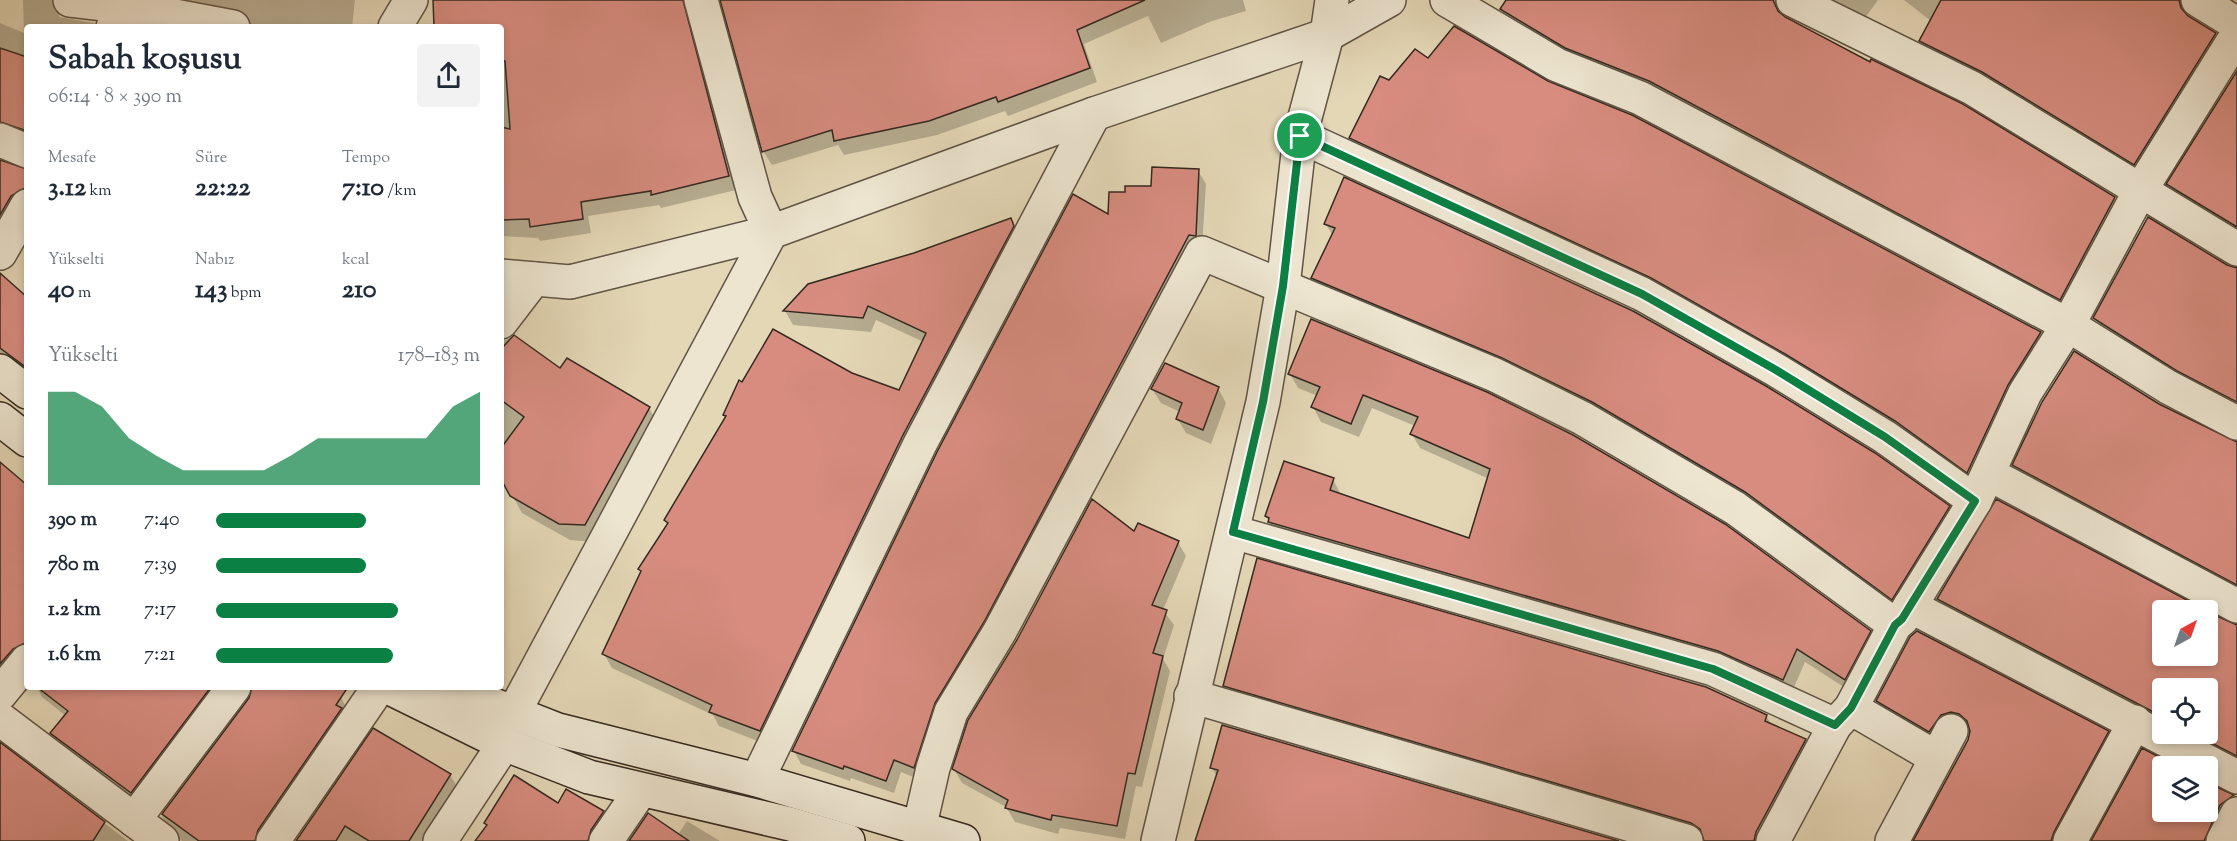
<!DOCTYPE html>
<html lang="tr">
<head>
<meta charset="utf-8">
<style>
	:root { --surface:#fff; --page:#f2f2f3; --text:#1f2937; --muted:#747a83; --accent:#0b8043 }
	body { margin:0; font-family:"Sorts Mill Goudy",serif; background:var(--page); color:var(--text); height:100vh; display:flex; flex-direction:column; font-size:22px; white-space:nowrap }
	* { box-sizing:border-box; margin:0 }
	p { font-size:20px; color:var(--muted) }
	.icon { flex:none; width:33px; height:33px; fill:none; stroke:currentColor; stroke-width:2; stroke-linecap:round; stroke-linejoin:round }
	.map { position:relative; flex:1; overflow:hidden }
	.panel { position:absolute; left:24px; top:24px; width:480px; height:666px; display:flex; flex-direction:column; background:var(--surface); border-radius:6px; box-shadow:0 3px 9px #0003 }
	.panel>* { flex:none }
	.needle { width:39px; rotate:40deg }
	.tools { position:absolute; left:2152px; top:600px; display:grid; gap:12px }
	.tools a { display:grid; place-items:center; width:66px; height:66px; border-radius:6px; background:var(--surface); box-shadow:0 3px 9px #0003; font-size:30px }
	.pin { position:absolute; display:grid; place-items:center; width:51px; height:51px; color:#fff; margin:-26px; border:3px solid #fff; border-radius:50%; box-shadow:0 2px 6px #0007 }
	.round { display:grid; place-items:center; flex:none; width:63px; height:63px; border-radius:6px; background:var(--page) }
	.overview { display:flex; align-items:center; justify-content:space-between; height:102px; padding:0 24px }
	h1 { font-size:33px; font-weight:800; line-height:45px }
	.metrics { display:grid; grid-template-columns:repeat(3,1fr); gap:9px; height:102px; padding:6px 24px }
	.metrics div { display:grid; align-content:center }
	.metrics b { font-size:26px; font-weight:800 }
	.metrics small { font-size:16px; font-weight:400 }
	.metrics p { font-size:16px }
	.chart { height:168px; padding:12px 24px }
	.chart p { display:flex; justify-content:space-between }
	.chart svg { width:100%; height:108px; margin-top:6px; fill:var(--accent); opacity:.7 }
	ul { padding:0 24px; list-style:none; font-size:20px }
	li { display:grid; grid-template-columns:96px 72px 1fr; align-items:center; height:45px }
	li i { height:15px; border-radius:8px; background:var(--accent) }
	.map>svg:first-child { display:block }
	.shadow { fill:#0003 }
	.building { fill:#d78c7f; stroke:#342920; stroke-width:1.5 }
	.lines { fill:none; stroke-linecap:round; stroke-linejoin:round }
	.minor-casing { stroke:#605446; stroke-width:36 }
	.tertiary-casing { stroke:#605446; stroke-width:36 }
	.secondary-casing { stroke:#342920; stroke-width:36 }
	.minor { stroke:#ede5d0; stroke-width:33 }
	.tertiary { stroke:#ede5d0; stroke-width:33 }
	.secondary { stroke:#ede5d0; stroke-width:33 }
	.route-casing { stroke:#fff; stroke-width:12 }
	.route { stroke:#0b8043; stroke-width:8 }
</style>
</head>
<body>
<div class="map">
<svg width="2237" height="841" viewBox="0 0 2237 841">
	<rect width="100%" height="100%" fill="#e4d7b6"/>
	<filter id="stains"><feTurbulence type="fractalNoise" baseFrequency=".00333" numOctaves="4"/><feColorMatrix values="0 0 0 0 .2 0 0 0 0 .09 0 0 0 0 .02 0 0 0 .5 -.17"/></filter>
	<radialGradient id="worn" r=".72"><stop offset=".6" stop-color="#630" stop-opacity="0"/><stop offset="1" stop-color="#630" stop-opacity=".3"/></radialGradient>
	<g class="shadow">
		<polygon points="23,0 67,0 62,4 59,17 94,23 97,27 27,27 27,141 0,135 0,23 24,33"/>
		<polygon points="118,0 355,0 352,27 253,27 246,23"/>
		<polygon points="434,0 697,0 736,190 661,208 659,205 588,216 591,233 540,241 538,238 501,236 501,27 435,27"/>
		<polygon points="722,0 1243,0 1246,11 1212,21 1161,43 1148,16 1084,44 1097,82 1008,116 1005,111 937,135 844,155 838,145 772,165 763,151"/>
		<polygon points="1508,0 1789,0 1784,6 1782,16 1784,18 1962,106 2114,198 2122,212 2068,313 1575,62 1509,23 1501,9"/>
		<polygon points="1817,0 1878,0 1862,22"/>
		<polygon points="1904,0 2194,0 2186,14 2215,34 2223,48 2143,178 1929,55 1921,41 1931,21"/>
		<polygon points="1428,61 1549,84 1631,116 2040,333 2048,347 1975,485 1358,152 1351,138 1390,82"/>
		<polygon points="2237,73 2237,235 2176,198 2168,184"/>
		<polygon points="0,161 27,170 27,204 0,243"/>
		<polygon points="1198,171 1206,184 1202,248 921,780 901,772 894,793 851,778 850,781 801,764 794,751 1110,216 1126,193"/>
		<polygon points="1011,219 1019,234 768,745 719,726 713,715 612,668 604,654 668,525 665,520 726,418 724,414 852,374 900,392 924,342 876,320 871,332 793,325 785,311 808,285 914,255"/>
		<polygon points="1325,223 1949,507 1957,521 1900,612 1321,292 1313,278 1333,236"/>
		<polygon points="2227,267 2237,269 2237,411 2103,332 2095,318"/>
		<polygon points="0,275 27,298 27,376 0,354"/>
		<polygon points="1312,321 1870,632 1878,646 1853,693 1805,662 1791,694 1278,537 1267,516 1333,479 1341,495 1470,540 1489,479 1420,448 1412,434 1415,426 1372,408 1359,437 1321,422 1313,407 1318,396 1298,388 1290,374"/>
		<polygon points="513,337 560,370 649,408 659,425 595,542 570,540 522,513 501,476 501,342"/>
		<polygon points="1218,388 1226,403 1211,444 1186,433 1177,418 1180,412 1161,403 1152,389"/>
		<polygon points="2158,405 2237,443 2237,594 2022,479 2014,465"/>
		<polygon points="0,464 27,487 27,657 0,687"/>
		<polygon points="1997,501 2202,610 2163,610 2163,656 2208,656 2208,613 2237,626 2237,765 2177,734 2208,734 2208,688 2163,688 2163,726 1946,613 1938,599"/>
		<polygon points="1135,534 1178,542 1186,556 1163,610 1174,625 1163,659 1170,671 1142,787 1136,786 1125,839 1060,828 1058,834 1015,822 1006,807 962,783 954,769"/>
		<polygon points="1225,686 1766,716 1772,725 1805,740 1815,756 1769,841 1705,841 1234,702"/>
		<polygon points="37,687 229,687 138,806 59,747 52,733 66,716 42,697"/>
		<polygon points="254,687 325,687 341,697 348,711 267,841 182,841 170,830 162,816 250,699"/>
		<polygon points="1878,701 2108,732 2116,746 2064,841 1915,841 1969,740 1971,730 1960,726 1938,745 1886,715"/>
		<polygon points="0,744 128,841 0,841"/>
		<polygon points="2143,750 2175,766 2163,766 2163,812 2208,812 2208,783 2235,796 2237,800 2217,841 2093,841"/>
		<polygon points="1212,768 1614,841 1197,841 1217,777"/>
		<polygon points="450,775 458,788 425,841 298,841"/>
		<polygon points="558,805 603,812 613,830 607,841 477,841 488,827 485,823"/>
		<polygon points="687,821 720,841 630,841 678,835"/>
	</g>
	<g class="building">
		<polygon points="433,0 683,0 729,176 651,195 651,191 581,202 583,219 530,227 529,219 501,220 501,127 510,129 505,61 501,61 501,27 434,27"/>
		<polygon points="720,0 1145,0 1077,30 1090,68 998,102 996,97 929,121 834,141 832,130 762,152"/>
		<polygon points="1506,0 1773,0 1778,11 1785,17 1870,62 1871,59 1963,104 2115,197 2060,300 1649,81 1565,48 1500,9"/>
		<polygon points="1941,0 2179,0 2181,8 2188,16 2216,33 2134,165 1982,72 1919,41"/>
		<polygon points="1454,26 1548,81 1632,115 2041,332 2008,385 1967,473 1895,421 1785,354 1651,278 1349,138 1380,76 1389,80 1415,49 1428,58"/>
		<polygon points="0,48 27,57 27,131 0,122"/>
		<polygon points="2237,71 2237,227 2166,184"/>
		<polygon points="0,160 27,169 25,188 11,196 0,215"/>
		<polygon points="1152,167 1199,169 1196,236 1189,235 984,622 935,703 914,768 894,760 886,781 844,766 843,769 792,751 937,452 1073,194 1108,214 1109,192 1125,192 1125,186 1151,186"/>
		<polygon points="1344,177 1633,311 1766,386 1875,453 1950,506 1892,600 1745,492 1592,402 1502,358 1311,278 1335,228 1324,224"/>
		<polygon points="2148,217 2227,265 2237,268 2237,402 2177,371 2093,318"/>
		<polygon points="1011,218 1014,226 903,435 760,731 709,712 712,705 602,654 641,571 638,569 668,523 664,520 726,416 723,415 739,380 742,382 773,329 852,373 899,390 926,333 868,306 863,318 783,311 808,284 914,253"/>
		<polygon points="0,273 27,297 27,368 0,348"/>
		<polygon points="1311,319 1487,392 1573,435 1725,524 1871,631 1845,680 1797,649 1783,680 1718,651 1268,522 1269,518 1265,516 1284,461 1334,478 1330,490 1469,538 1490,469 1410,434 1418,417 1363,395 1351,424 1311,407 1320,387 1288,374"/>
		<polygon points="514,335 560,368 567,358 650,407 585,525 559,524 510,496 501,479 501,448 524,417 501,400 501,349"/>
		<polygon points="2074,351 2159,404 2237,442 2237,585 2012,465 2042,402"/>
		<polygon points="1165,363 1219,387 1203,430 1176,419 1182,403 1151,389"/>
		<polygon points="0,462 27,485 27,642 13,649 0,664"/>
		<polygon points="1092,499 1134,531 1138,523 1179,541 1152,605 1167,610 1153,653 1163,656 1135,774 1128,773 1117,826 1052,815 1051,820 1005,808 1008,800 952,769 968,720 1017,640"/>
		<polygon points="1996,499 2206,610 2163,610 2163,656 2208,656 2208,612 2237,625 2237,756 2194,734 2208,734 2208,688 2163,688 2163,717 1937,599"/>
		<polygon points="1257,558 1706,687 1767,715 1765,721 1806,739 1756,832 1754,841 1704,841 1700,829 1691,823 1223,686"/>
		<polygon points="1917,631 2109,731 2054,832 2051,841 1913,841 1968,740 1970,731 1967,721 1959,714 1951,712 1941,715 1929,732 1876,701 1910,637"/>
		<polygon points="37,687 211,687 131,793 50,733 68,711"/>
		<polygon points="252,687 348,687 336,705 342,708 258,830 255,841 199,841 162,814 249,698"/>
		<polygon points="1222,725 1619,841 1195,841 1218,770 1210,768"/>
		<polygon points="373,728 451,774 409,841 369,841 345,826 336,841 296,841"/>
		<polygon points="0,742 105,822 93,841 0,841"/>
		<polygon points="2142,748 2176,766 2163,766 2163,812 2208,812 2208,783 2234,795 2220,805 2204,841 2091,841"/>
		<polygon points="514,775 558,803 566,789 604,811 591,830 588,841 475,841 487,825 484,823"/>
		<polygon points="648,813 689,841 629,841"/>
	</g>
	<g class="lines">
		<defs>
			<g id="minor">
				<polyline points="70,0 122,6"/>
				<polyline points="1447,0 1557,65 1640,98 2068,325 2168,387 2237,423"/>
				<polyline points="1793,0 1972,88 2237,249"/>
				<polyline points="2198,0 2237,24"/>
				<polyline points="113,27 122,6 233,27"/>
				<polyline points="395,27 411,0"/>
				<polyline points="1327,35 1332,0"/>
				<polyline points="1300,136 1642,294 1776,370 1885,437 1975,501"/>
				<polyline points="0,140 27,151"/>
				<polyline points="0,253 27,206"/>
				<polyline points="501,276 570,282 771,232 755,197 701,0"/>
				<polyline points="501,322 534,279"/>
				<polyline points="1989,474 2237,606"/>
				<polyline points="1233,532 1713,669 1835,725"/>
				<polyline points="1910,606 2237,777"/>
				<polyline points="0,694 27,661"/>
				<polyline points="1191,696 1686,841"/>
				<polyline points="1851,708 1935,757"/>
				<polyline points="0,719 162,841"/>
				<polyline points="757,780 920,444 1094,114"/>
				<polyline points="134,820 234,687"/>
				<polyline points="919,829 933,768 951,712 1000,631 1202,253 1495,375 1582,418 1735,508 1895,625"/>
				<polyline points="273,841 379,687"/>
				<polyline points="440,841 504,744"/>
				<polyline points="606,841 641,790"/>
				<polyline points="1773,841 1835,725 1851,708 1895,625 1902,619 1975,501 2025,393 2068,325 2140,191 2237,35"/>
				<polyline points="1892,841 1951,731"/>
				<polyline points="2070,841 2135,722"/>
				<polyline points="2223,841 2237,814"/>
			</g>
			<g id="tertiary">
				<polyline points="513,714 771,232 1094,114 1327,35 1389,0"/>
				<polyline points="1158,841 1263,402 1283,286 1300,136 1327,35"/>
			</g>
			<g id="secondary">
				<polyline points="0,371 27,392"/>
				<polyline points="0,419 27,440"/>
				<polyline points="388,687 504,744 589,777 790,824 848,841"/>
				<polyline points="448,687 558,730 757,780 963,841"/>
			</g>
		</defs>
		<use href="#minor" class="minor-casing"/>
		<use href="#tertiary" class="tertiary-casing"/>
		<use href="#secondary" class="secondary-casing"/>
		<use href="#minor" class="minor"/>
		<use href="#tertiary" class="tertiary"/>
		<use href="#secondary" class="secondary"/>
	</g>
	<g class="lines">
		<defs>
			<polygon id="route" points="1300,136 1642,294 1776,370 1885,437 1975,501 1902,619 1895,625 1851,708 1835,725 1713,669 1233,532 1263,402 1283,286"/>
		</defs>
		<use href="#route" class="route-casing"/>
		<use href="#route" class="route"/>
	</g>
	<rect width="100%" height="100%" filter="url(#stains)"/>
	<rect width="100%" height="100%" fill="url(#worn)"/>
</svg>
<div class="tools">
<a><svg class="needle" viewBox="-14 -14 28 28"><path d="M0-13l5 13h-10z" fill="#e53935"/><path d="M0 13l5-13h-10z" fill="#747a83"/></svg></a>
<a><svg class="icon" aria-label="locate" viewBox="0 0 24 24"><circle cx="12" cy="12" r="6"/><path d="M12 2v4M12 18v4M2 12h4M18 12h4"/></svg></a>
<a><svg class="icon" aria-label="layers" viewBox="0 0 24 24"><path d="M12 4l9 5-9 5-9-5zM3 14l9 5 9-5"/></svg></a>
</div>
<div class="pin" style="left:1300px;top:136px;background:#1e9e55"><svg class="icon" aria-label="arrive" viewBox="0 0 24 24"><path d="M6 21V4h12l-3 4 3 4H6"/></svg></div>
<section class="panel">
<div class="overview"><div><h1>Sabah koşusu</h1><p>06:14 · 8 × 390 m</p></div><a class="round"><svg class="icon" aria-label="share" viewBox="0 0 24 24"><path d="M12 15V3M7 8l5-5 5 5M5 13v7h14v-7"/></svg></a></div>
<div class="metrics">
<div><p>Mesafe</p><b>3.12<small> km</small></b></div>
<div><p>Süre</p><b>22:22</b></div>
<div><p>Tempo</p><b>7:10<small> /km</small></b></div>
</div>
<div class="metrics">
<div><p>Yükselti</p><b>40<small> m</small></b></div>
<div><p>Nabız</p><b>143<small> bpm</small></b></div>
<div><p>kcal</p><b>210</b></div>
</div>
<div class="chart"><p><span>Yükselti</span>178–183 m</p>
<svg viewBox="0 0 160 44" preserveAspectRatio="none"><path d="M0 44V6L10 6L20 12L30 25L40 32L50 38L60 38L70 38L80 38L90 32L100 25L110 25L120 25L130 25L140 25L150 12L160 6V44z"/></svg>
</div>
<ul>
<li><b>390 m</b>7:40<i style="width:57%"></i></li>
<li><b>780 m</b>7:39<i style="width:57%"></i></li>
<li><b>1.2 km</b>7:17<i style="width:69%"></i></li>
<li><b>1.6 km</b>7:21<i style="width:67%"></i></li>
</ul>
</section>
</div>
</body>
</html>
